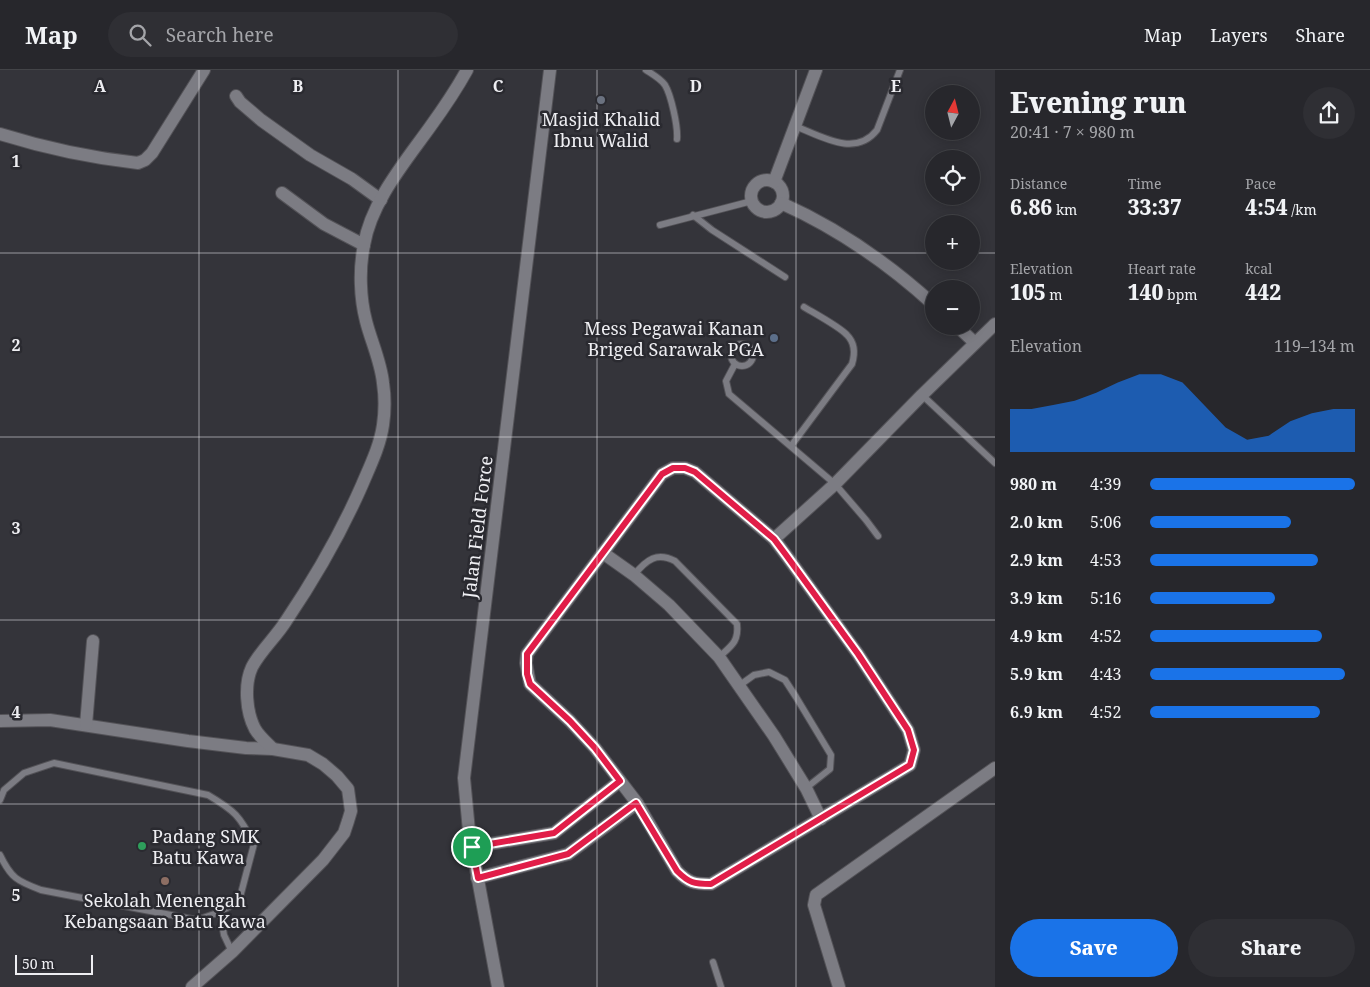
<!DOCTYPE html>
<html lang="en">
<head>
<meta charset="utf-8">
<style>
	:root { --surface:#27272c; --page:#2f2f34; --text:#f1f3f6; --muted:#a4a5a9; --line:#434448; --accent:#1a73e8 }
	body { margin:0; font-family:"Noto Serif",serif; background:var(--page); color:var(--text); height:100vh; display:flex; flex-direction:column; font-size:19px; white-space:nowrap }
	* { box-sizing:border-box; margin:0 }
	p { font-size:16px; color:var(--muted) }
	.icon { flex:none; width:28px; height:28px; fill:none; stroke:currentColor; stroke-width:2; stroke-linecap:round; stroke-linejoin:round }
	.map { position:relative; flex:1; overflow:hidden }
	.panel { display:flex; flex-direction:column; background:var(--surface); width:375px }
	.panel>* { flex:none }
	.needle { width:32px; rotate:7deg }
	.tools { position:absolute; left:925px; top:15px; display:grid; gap:10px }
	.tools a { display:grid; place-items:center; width:55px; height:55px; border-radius:50%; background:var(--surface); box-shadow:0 2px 12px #0003,0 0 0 1px var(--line); font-size:25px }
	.scale { position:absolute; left:15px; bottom:12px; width:78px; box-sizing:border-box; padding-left:5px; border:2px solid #eeeef2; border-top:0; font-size:14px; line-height:18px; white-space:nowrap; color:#eeeef2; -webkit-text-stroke:4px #2a2a30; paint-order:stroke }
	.pin { position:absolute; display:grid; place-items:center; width:42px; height:42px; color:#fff; margin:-21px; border:2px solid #fff; border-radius:50%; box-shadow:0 1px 5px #0007 }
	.round { display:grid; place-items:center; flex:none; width:52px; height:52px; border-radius:26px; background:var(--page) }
	.summary { display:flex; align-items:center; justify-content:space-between; height:85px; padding:0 15px }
	h1 { font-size:28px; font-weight:800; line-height:38px }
	.metrics { display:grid; grid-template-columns:repeat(3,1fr); gap:8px; height:85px; padding:5px 15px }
	.metrics div { display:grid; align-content:center }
	.metrics b { font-size:21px; font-weight:800 }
	.metrics small { font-size:14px; font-weight:400 }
	.metrics p { font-size:14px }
	.chart { height:140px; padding:10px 15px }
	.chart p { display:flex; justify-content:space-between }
	.chart svg { width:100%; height:90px; margin-top:5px; fill:var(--accent); opacity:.7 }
	.button { display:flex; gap:10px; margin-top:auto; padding:10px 15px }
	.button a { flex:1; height:58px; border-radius:30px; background:var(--accent); color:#fff; font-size:20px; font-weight:800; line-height:58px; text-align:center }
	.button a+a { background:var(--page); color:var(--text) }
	ul { padding:0 15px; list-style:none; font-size:16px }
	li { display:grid; grid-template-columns:80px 60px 1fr; align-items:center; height:38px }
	li i { height:12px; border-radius:6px; background:var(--accent) }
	header { display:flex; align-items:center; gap:30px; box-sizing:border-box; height:70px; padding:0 25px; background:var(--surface); border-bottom:1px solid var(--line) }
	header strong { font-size:24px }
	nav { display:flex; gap:28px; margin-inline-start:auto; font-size:18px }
	.search { width:350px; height:45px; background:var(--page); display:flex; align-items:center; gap:12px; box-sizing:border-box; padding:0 18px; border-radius:28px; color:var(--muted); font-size:19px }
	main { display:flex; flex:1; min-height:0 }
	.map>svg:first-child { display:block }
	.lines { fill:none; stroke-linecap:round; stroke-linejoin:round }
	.service-casing { stroke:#535257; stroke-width:8 }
	.minor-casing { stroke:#535257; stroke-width:14 }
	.service { stroke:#7c7c83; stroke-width:6 }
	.minor { stroke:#7c7c83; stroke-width:12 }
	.route-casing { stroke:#fff; stroke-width:10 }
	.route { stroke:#e11d48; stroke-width:6 }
	.grid { fill:none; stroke:#eeeef2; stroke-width:1; stroke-opacity:0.55 }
	.worship-dot { fill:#6b7280; stroke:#2a2a30; stroke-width:2 }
	.service-dot { fill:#5c6f8a; stroke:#2a2a30; stroke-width:2 }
	.leisure-dot { fill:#2e9e5b; stroke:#2a2a30; stroke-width:2 }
	.education-dot { fill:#8d6e63; stroke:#2a2a30; stroke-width:2 }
	.labels { text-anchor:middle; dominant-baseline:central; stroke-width:5; stroke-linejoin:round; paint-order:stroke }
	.poi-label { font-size:18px; fill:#eeeef2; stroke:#2a2a30 }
	.street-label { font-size:18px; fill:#eeeef2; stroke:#2a2a30 }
	.grid-label { font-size:16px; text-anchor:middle; font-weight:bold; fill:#eeeef2; stroke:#2a2a30; stroke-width:5; stroke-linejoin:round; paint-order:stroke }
</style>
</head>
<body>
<header>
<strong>Map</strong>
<div class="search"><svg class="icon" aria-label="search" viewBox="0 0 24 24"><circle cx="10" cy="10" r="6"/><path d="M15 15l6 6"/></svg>Search here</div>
<nav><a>Map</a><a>Layers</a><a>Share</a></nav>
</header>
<main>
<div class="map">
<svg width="995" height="917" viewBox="0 0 995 917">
	<rect width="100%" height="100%" fill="#34343a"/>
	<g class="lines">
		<defs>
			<g id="service">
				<path d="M 646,0 C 652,4 661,9 665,15 C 671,25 678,56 677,69"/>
				<path d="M 795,56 C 821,66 855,88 877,60 L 900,0"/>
				<polyline points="693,145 712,160 785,207"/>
				<polyline points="660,155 752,131"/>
				<circle cx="742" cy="285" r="11"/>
				<polyline points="735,294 726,311 729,324 835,414 866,450 878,466"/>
				<polyline points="922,325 995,393"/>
				<path d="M 791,376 L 852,294 C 855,284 855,273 847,265 C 840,257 814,243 804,237"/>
				<path d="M 634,505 C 647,489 657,482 675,491 L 737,554 C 739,572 731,576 719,587"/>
				<polyline points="740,615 754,605 769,602 785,610 796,627 831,685 830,699 806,718"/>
				<path d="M 0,730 L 4,720 L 24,703 L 54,693 L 208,725 C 235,741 240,746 254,774 L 239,831 L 220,842 L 197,850 L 41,820 C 17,811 11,808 0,785"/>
				<polyline points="220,842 224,865 232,882"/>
				<polyline points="713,892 721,917"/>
			</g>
			<g id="minor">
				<polyline points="236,26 240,32 261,50 310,85 352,109 381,130"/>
				<path d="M 0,64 C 45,78 91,88 138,93 L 145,90 L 152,83 L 204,0"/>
				<circle cx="767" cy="126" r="16"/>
				<polyline points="774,112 816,0"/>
				<polyline points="282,123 324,154 364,175"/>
				<path d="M 781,133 C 837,158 889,194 934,235"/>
				<polyline points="957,256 975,273"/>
				<path d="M 673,398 L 685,398 L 695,402 L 774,469 L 786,485 L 858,584 L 908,660 L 914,680 L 910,695 L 711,814 C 694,814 689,813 677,801 L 637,733 L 595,678 L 570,651 L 530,614 L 526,593 L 527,584 L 662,404 Z"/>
				<polyline points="774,469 835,414 922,325 995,254"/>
				<polyline points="603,483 634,505 669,535 719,587 774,666 806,718 821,749"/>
				<polyline points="0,651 50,650 188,671 246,678 273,679 308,685 323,694 337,706 348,719 351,741 348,751 344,763 323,790 232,882 192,917"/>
				<polyline points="86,655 93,571"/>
				<path d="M 273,679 C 267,673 259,666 255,659 C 246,642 244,614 252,597 C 261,580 276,567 286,551 C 315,508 341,463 362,415 C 370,396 380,376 383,355 C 385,341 385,326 383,313 C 381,292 371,271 366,251 C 360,228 359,199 364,175 C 371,132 405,92 430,57 C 443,39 456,20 467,0"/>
				<polyline points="472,777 554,763 620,711"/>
				<polyline points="477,808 568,784 637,733"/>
				<polyline points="498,917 469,761 464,708 550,0"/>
				<polyline points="839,917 814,835 816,825 995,698"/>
			</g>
		</defs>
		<use href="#service" class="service-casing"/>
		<use href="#minor" class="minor-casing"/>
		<use href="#service" class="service"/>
		<use href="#minor" class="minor"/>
	</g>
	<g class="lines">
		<defs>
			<path id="route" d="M 673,398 L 685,398 L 695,402 L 774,469 L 786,485 L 858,584 L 908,660 L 914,680 L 910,695 L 711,814 C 694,814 689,813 677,801 L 636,733 L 568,784 L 478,808 L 472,777 L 554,763 L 620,711 L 595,678 L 570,651 L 530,614 L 527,604 L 527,584 L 662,404 Z"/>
		</defs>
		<use href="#route" class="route-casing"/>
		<use href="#route" class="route"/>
	</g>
	<path class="grid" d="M 199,0 L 199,917M 398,0 L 398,917M 597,0 L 597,917M 796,0 L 796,917M 0,183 L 934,183M 971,183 L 995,183M 0,367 L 995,367M 0,550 L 995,550M 0,734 L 995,734"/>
	<circle class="worship-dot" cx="601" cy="30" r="5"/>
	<circle class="service-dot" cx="774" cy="268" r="5"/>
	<circle class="leisure-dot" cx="142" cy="776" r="5"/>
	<circle class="education-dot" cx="165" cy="811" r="5"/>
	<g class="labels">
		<g class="poi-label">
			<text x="601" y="49">Masjid Khalid<tspan x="601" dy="21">Ibnu Walid</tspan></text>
			<text x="764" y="258" text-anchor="end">Mess Pegawai Kanan<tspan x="764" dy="21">Briged Sarawak PGA</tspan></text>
			<text x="152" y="766" text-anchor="start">Padang SMK<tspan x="152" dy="21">Batu Kawa</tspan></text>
			<text x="165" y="830">Sekolah Menengah<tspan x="165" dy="21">Kebangsaan Batu Kawa</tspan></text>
		</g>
		<g class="street-label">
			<text transform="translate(477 457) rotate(-83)">Jalan Field Force</text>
		</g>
	</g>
	<g class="grid-label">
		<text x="100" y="22">A</text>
		<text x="298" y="22">B</text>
		<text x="498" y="22">C</text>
		<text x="696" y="22">D</text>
		<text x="896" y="22">E</text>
		<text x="16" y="97">1</text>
		<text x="16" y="281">2</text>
		<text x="16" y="464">3</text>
		<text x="16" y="648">4</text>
		<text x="16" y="831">5</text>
	</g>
</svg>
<div class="tools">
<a><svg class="needle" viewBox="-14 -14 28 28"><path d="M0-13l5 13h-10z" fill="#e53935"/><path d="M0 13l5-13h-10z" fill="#a4a5a9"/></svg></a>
<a><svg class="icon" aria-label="locate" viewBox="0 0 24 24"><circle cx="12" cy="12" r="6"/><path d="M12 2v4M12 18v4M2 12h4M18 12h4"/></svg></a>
<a>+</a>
<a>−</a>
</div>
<div class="scale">50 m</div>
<div class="pin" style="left:472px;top:777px;background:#1e9e55"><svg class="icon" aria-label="arrive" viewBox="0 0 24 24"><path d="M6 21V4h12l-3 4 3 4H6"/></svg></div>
</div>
<section class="panel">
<div class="summary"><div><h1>Evening run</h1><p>20:41 · 7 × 980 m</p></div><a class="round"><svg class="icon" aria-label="share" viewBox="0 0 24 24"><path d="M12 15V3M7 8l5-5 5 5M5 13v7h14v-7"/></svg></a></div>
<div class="metrics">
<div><p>Distance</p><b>6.86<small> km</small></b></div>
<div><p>Time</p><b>33:37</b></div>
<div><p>Pace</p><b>4:54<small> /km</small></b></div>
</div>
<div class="metrics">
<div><p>Elevation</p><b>105<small> m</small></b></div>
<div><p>Heart rate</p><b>140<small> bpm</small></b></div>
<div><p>kcal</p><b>442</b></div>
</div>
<div class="chart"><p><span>Elevation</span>119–134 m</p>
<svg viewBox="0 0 160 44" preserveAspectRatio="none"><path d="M0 44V23L10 23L20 21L30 19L40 15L50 10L60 6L70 6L80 10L90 21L100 32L110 38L120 36L130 29L140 25L150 23L160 23V44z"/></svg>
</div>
<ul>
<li><b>980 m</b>4:39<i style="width:100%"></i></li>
<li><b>2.0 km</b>5:06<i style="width:69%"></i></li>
<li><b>2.9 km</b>4:53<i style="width:82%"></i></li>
<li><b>3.9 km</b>5:16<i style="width:61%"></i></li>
<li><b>4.9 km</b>4:52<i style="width:84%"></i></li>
<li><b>5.9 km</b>4:43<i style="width:95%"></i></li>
<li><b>6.9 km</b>4:52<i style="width:83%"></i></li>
</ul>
<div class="button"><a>Save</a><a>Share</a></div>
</section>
</main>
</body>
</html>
